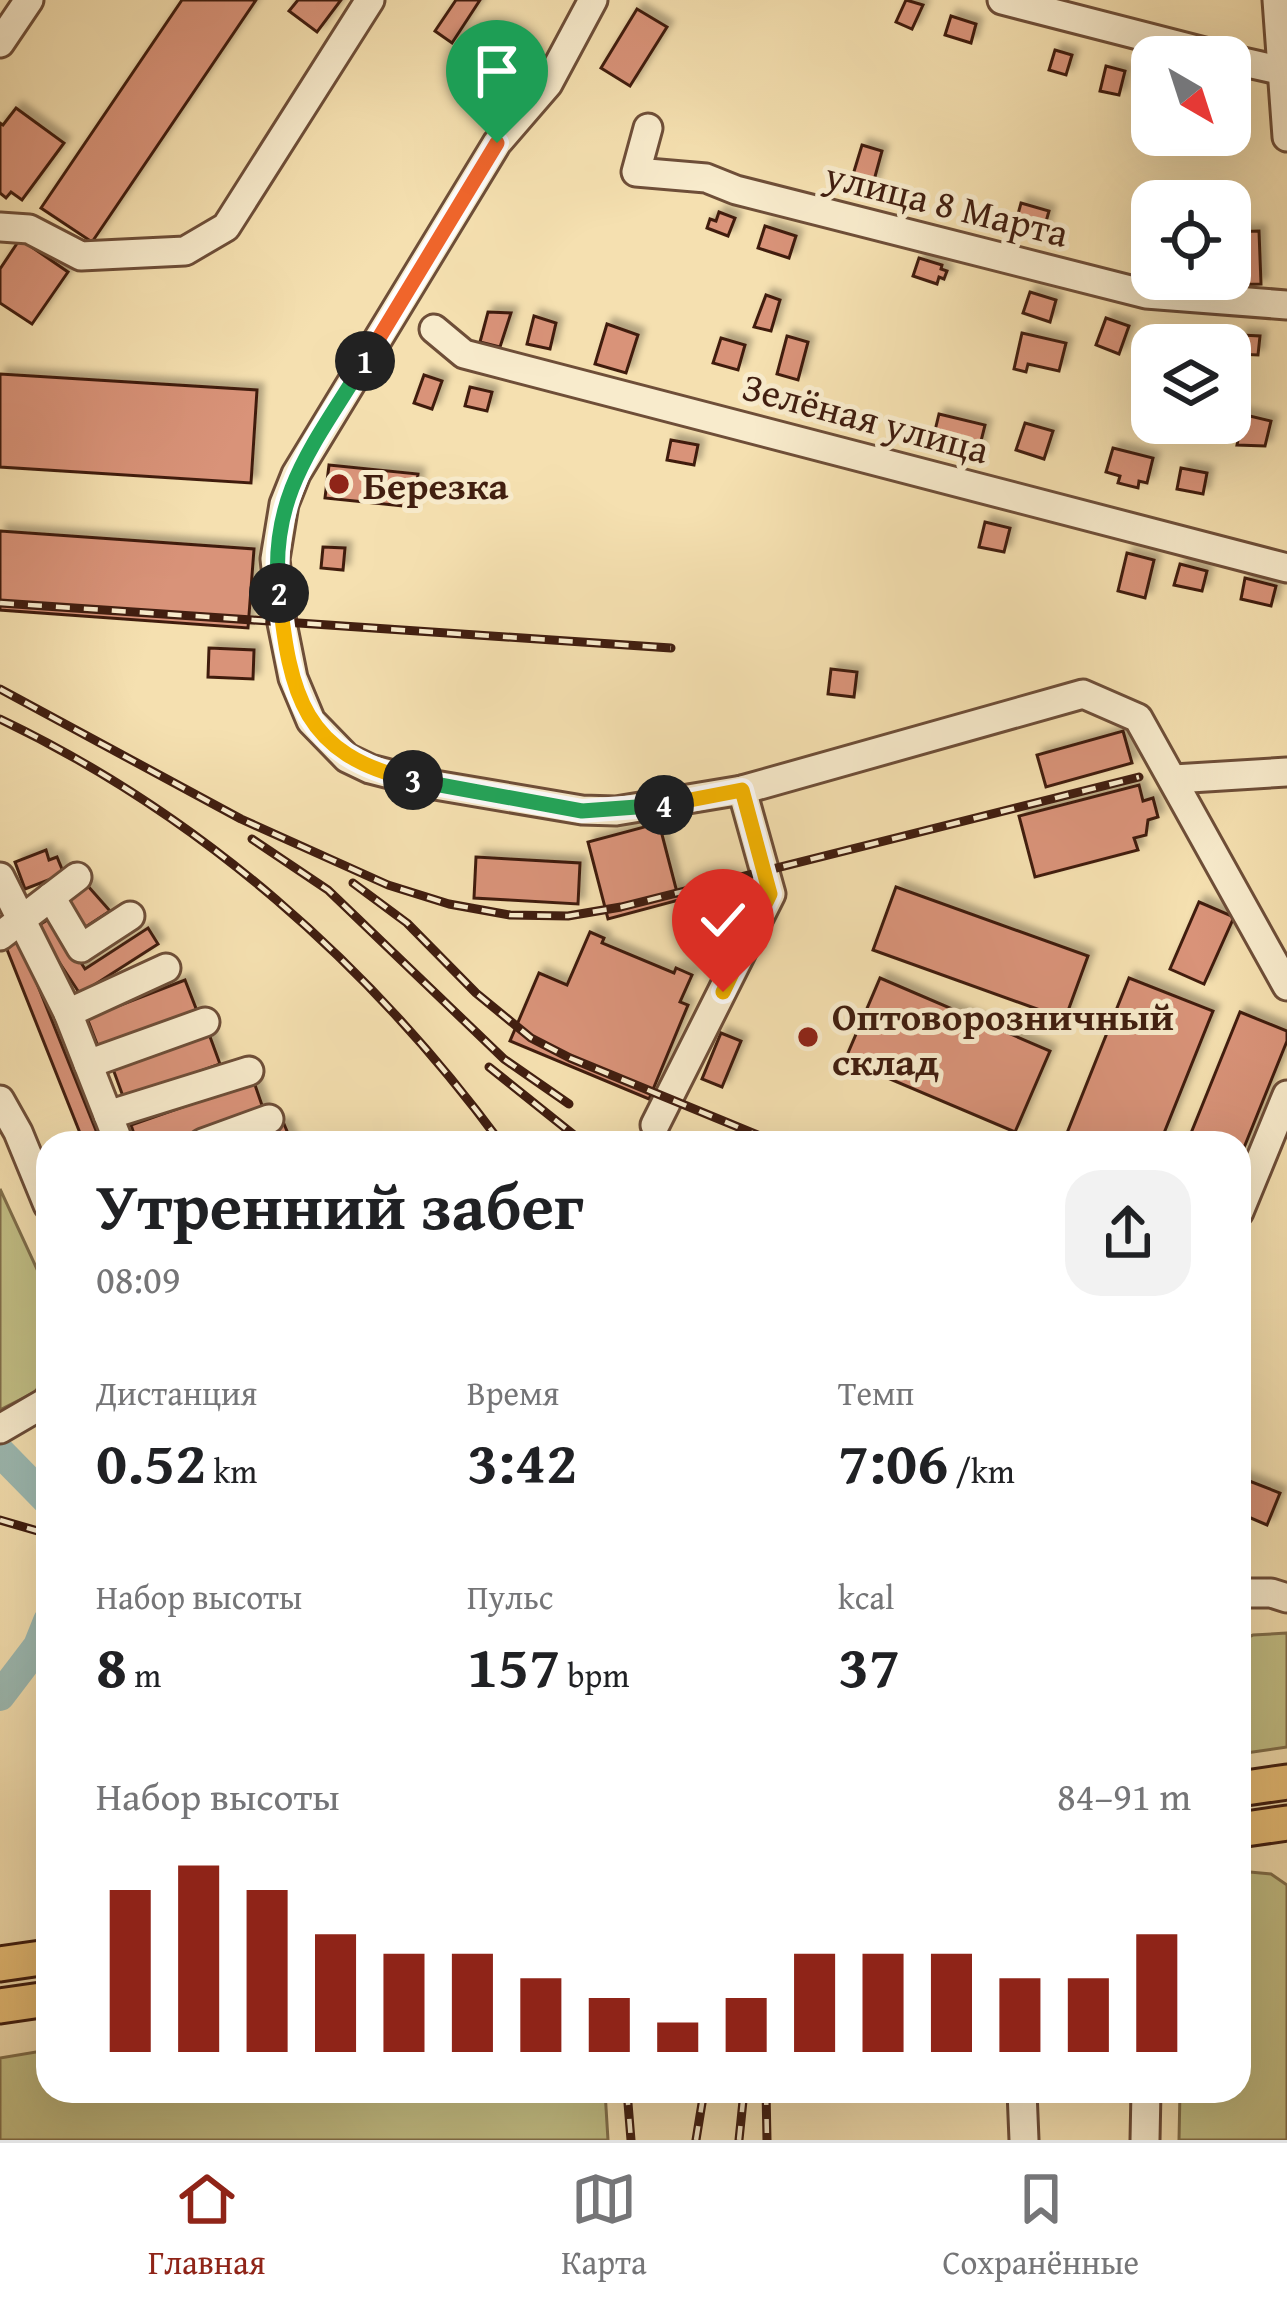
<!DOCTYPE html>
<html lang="ru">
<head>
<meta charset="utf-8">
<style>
	:root { --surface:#fff; --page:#f2f2f2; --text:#202124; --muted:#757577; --line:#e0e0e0; --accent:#8f2418 }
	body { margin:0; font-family:"Gentium Book Plus",serif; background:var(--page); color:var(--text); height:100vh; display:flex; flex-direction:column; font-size:45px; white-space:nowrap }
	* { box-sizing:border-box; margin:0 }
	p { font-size:39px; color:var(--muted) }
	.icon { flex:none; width:66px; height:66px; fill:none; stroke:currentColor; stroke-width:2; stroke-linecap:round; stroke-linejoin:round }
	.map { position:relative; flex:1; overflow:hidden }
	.panel { position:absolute; left:36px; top:1131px; width:1215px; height:972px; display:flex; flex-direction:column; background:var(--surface); border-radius:36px; box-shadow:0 12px 48px #0002 }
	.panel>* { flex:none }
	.needle { width:78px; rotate:141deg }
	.controls { position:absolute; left:1131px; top:36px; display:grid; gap:24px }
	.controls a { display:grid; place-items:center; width:120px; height:120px; border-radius:24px; background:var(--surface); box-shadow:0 12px 48px #0002; font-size:60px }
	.pin { position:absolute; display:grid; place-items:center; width:102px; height:102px; color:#fff; margin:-123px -51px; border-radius:50% 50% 50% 0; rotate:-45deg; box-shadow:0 0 12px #0007 }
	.pin .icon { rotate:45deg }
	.km { position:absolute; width:60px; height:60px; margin:-30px; border-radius:50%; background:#222; color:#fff; font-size:33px; line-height:60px; text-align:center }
	.round { display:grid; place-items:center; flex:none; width:126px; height:126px; border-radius:36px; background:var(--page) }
	.overview { display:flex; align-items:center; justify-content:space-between; height:204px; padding:0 60px }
	h1 { font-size:66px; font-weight:700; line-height:90px }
	.stats { display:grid; grid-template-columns:repeat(3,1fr); gap:18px; height:204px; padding:12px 60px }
	.stats div { display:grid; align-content:center }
	.stats b { font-size:60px; font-weight:700 }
	.stats small { font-size:33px; font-weight:400 }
	.stats p { font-size:33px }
	.chart { height:336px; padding:24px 60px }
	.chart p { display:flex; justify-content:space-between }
	.chart svg { width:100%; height:216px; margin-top:12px; stroke:var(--accent); stroke-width:6 }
	.menu { display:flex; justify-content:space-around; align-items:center; height:168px; border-top:3px solid var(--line); background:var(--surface); font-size:33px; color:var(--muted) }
	.menu a { display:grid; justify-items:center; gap:6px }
	.menu .on { color:var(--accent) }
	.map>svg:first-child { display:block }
	.green { fill:#c4c086; stroke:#826f4b; stroke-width:3 }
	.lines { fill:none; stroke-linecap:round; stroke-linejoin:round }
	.river { stroke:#9ebbb3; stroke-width:30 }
	.building { fill:#d99379; stroke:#411e10; stroke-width:3; filter:url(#shadow) }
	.minor-casing { stroke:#6e4e38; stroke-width:33 }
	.major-casing { stroke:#411e10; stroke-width:39 }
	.minor { stroke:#f8ebcc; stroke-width:27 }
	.major { stroke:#eac078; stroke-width:33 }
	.rail-casing { stroke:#411e10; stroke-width:9 }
	.rail { stroke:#f8ebcc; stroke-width:4.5; stroke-dasharray:14; stroke-linecap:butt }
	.split-1-casing { stroke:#fff; stroke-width:24 }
	.split-2-casing { stroke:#fff; stroke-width:24 }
	.split-3-casing { stroke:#fff; stroke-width:24 }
	.split-4-casing { stroke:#fff; stroke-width:24 }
	.split-5-casing { stroke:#fff; stroke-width:24 }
	.split-1 { stroke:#f0652b; stroke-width:15 }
	.split-2 { stroke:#22a559; stroke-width:15 }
	.split-3 { stroke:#f5b400; stroke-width:15 }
	.split-4 { stroke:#22a559; stroke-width:15 }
	.split-5 { stroke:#f5b400; stroke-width:15 }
	.poi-dot { fill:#8f2418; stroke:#f8ebcc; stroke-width:4.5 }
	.labels { text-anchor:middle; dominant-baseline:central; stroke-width:10; stroke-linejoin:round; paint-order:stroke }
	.street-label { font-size:39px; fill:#411e10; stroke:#f8ebcc }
	.poi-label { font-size:39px; font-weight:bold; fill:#411e10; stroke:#f8ebcc; text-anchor:start }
</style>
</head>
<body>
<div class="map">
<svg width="1287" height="2140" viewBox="0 0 1287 2140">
	<defs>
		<filter id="shadow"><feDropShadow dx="6" dy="-6" stdDeviation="3" flood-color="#0004"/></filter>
	</defs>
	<rect width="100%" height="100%" fill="#f5e0b0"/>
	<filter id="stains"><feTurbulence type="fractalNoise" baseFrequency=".00167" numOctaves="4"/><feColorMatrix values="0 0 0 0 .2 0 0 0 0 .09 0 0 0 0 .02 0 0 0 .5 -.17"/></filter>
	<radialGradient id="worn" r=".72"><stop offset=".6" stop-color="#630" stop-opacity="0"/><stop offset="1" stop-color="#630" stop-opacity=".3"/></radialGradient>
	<g class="green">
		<polygon points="0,1189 48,1293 48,1372 35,1392 0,1410"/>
		<polygon points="1287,1633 1287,1747 1239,1754 1239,1641 1253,1635"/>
		<polygon points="1239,1871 1271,1874 1287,1885 1287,2140 1179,2140 1180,2091 1239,2091"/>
		<polygon points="48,2050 48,2091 605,2091 608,2140 0,2140 0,2058"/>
	</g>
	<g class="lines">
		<g class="river">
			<polyline points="0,1452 48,1501"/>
			<polyline points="0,1696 38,1646 48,1621"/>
		</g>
	</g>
	<g class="building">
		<polygon points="182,0 256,0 92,242 41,208"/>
		<polygon points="298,0 341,0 317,32 289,11"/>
		<polygon points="456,0 480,0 452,43 435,31"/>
		<polygon points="906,0 923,5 912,29 896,22"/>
		<polygon points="637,9 667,27 630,86 601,68"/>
		<polygon points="951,16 976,24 971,43 945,35"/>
		<polygon points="1055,50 1072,55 1066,75 1049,70"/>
		<polygon points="1106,66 1125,71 1119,95 1100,91"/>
		<polygon points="16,108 64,143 22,200 11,192 6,198 0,193 0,123 3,125"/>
		<polygon points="862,145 882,151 873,184 852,178"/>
		<polygon points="1021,203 1049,211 1042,236 1014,229"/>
		<polygon points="719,212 735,218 728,236 707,228 710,219 716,221"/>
		<polygon points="765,226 796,236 789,258 758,248"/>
		<polygon points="1259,231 1261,284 1230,285 1230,232"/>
		<polygon points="20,239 68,272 32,324 0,303 0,269"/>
		<polygon points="919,258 942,265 941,269 947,271 944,279 939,277 937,284 913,276"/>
		<polygon points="1030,292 1056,300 1050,322 1023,313"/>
		<polygon points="766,295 780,300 771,331 754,327"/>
		<polygon points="488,312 511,313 500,347 480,342"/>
		<polygon points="534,316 556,323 550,349 527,344"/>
		<polygon points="1106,318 1129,326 1119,354 1096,345"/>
		<polygon points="607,324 638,335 626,373 595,364"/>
		<polygon points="1022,333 1066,343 1059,371 1028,364 1026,372 1014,369"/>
		<polygon points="1241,335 1260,336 1258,355 1238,354"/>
		<polygon points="787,336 808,342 798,380 777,374"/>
		<polygon points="721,338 745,345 738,370 713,363"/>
		<polygon points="0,374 257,390 251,483 0,467"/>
		<polygon points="424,375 442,381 432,409 414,403"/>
		<polygon points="470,387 492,392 487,411 465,406"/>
		<polygon points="1233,412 1271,421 1265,446 1237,445 1238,440 1227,437"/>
		<polygon points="939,414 985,425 977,457 931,447"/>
		<polygon points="1025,423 1053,431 1044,459 1016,450"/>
		<polygon points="671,440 698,445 694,465 667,460"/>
		<polygon points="1113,448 1153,458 1147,483 1139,481 1138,488 1118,483 1120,476 1106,472"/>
		<polygon points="329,465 418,474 414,507 325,498"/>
		<polygon points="1181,468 1207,473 1203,494 1177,489"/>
		<polygon points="985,522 1010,528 1004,552 979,547"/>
		<polygon points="0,531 254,549 248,628 0,610"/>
		<polygon points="323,547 345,548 343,570 321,568"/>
		<polygon points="1127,553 1154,560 1145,598 1118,591"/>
		<polygon points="1180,564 1207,571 1202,591 1174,585"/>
		<polygon points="1245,578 1276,586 1271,606 1241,599"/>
		<polygon points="209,648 254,650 253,679 208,677"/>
		<polygon points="831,669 857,672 854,697 828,694"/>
		<polygon points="1123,731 1132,763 1046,787 1037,755"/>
		<polygon points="1139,785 1143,801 1153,798 1158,817 1148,820 1146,835 1134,838 1138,850 1035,877 1019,816"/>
		<polygon points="659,823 679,900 608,919 588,842"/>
		<polygon points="46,850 49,860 57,857 64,874 25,889 15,862"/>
		<polygon points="476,857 580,863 578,904 474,898"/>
		<polygon points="87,885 110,911 78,932 59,904"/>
		<polygon points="896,887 1088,956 1065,1019 873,950"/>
		<polygon points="1199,902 1234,917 1204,984 1170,969"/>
		<polygon points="52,917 85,969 148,928 158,944 80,994 36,927"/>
		<polygon points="590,932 604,938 602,943 674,973 676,968 692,975 680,1002 688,1005 649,1099 510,1041 539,973 567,985"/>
		<polygon points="20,941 101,1143 84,1143 6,947"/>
		<polygon points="880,978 1050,1051 1015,1132 845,1060"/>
		<polygon points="1129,978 1213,1011 1160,1143 1063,1143"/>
		<polygon points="185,980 197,1011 99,1049 87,1018"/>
		<polygon points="1240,1012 1287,1031 1287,1041 1239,1160 1239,1143 1187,1143"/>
		<polygon points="721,1033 741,1041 722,1087 702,1079"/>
		<polygon points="209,1034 220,1064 124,1099 113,1069"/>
		<polygon points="254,1082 264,1111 173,1143 137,1143 131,1125"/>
		<polygon points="284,1124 292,1143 233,1143"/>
		<polygon points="1239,1477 1280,1493 1267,1525 1239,1513"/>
	</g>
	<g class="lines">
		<defs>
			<g id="minor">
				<polyline points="593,0 548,84 497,143 296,474 284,504 275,559 282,623 293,678 311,721 347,758 370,769 429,784 582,810 616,811 742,790 1083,694 1138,718 1287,986"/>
				<polyline points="1002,0 1224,57"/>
				<polyline points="1277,0 1287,137"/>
				<polyline points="0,43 29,0"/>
				<polyline points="1230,59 1283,71"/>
				<polyline points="648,128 636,172 706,178 736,190 1146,294 1287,305"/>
				<polyline points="0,227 29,229 81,256 185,251 226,227 370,0"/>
				<polyline points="434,329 464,354 1287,568"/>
				<polyline points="1174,779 1287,772"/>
				<polyline points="0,877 68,1013 119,1143"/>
				<polyline points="51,897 81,948 130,916"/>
				<polyline points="0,936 77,877"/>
				<polyline points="68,1013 166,968"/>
				<polyline points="88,1064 205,1022"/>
				<polyline points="0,1100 18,1132 48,1205"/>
				<polyline points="108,1115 249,1071"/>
				<polyline points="655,1125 771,894 742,790"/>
				<polyline points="203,1143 269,1119"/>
				<polyline points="1239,1212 1287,1095"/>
				<polyline points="0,1429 48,1401"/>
				<polyline points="1239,1593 1271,1593 1287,1598"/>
				<polyline points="1022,2091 1024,2140"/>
				<polyline points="1145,2140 1146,2091"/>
			</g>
			<g id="major">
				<polyline points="1239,1789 1287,1782"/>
				<polyline points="1239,1830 1287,1823"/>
				<polyline points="0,1964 48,1957"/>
				<polyline points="0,2006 48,1999"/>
			</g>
		</defs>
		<use href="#minor" class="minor-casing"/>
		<use href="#major" class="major-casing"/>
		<use href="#minor" class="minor"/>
		<use href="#major" class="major"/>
		<defs>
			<g id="rail">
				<polyline points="0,603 671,648"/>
				<polyline points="0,689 241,819 388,885 449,904 510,915 568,916 621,907 1139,777"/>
				<path d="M 0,719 C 201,815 369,964 501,1143"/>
				<polyline points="252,839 328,890 504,1059 569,1104"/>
				<polyline points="353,883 407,923 476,993 531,1038 570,1058 777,1143"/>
				<polyline points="489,1067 584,1143"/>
				<polyline points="0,1520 48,1534"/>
				<polyline points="627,2091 631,2140"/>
				<polyline points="766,2091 767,2140"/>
				<polyline points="696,2140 704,2091"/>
				<polyline points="739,2140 744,2091"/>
			</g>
		</defs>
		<use href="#rail" class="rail-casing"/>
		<use href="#rail" class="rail"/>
	</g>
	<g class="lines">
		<defs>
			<polyline id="split-1" points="365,361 497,143"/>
			<path id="split-2" d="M 279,593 C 268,494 317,441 365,361"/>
			<path id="split-3" d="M 279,593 C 290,695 303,755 413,780"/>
			<polyline id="split-4" points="413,780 582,811 664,805"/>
			<polyline id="split-5" points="664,805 742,790 770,894 723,992"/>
		</defs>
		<use href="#split-1" class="split-1-casing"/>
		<use href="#split-2" class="split-2-casing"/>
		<use href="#split-3" class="split-3-casing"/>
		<use href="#split-4" class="split-4-casing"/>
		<use href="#split-5" class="split-5-casing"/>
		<use href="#split-1" class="split-1"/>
		<use href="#split-2" class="split-2"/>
		<use href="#split-3" class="split-3"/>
		<use href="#split-4" class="split-4"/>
		<use href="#split-5" class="split-5"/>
	</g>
	<g class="poi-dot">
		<circle cx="339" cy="484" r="12"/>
		<circle cx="808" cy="1037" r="12"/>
	</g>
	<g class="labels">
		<g class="street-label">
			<text transform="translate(947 203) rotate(14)">улица 8 Марта</text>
			<text transform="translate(866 417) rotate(15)">Зелёная улица</text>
		</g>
		<g class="poi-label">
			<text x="363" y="484">Березка</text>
			<text x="832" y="1015">Оптоворозничный<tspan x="832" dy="45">склад</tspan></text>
		</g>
	</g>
	<rect width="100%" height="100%" filter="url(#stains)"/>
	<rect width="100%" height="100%" fill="url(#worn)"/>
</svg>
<div class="controls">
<a><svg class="needle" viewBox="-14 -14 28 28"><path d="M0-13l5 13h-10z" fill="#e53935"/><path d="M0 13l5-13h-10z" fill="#757577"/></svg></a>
<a><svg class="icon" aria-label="locate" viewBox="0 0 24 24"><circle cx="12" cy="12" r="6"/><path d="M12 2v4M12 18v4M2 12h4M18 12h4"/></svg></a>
<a><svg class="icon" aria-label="layers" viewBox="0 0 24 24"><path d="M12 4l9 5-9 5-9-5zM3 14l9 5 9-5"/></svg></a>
</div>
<div class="pin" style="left:497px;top:143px;background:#1e9e55"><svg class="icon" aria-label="arrive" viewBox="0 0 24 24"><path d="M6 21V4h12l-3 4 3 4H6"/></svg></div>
<div class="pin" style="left:723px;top:992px;background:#d93025"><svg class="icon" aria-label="check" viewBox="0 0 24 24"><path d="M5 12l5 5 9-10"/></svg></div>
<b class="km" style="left:365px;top:361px">1</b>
<b class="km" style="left:279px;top:593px">2</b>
<b class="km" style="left:413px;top:780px">3</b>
<b class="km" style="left:664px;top:805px">4</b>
<section class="panel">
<div class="overview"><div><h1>Утренний забег</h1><p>08:09</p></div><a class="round"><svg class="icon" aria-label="share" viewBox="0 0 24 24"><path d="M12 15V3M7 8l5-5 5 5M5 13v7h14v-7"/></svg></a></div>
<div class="stats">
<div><p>Дистанция</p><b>0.52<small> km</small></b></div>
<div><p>Время</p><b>3:42</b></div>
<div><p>Темп</p><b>7:06<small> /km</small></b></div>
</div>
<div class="stats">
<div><p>Набор высоты</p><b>8<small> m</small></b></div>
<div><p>Пульс</p><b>157<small> bpm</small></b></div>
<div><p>kcal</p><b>37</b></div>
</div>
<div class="chart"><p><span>Набор высоты</span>84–91 m</p>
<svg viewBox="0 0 160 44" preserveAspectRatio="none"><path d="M5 44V11M15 44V6M25 44V11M35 44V20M45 44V24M55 44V24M65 44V29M75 44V33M85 44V38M95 44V33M105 44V24M115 44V24M125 44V24M135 44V29M145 44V29M155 44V20"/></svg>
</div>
</section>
</div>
<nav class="menu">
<a class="on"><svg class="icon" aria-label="home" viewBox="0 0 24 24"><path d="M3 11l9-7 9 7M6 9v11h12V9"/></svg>Главная</a>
<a><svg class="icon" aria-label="map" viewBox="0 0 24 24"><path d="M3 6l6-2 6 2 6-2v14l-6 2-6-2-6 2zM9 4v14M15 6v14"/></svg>Карта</a>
<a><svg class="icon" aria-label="saved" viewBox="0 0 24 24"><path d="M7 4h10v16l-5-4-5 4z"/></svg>Сохранённые</a>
</nav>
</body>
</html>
